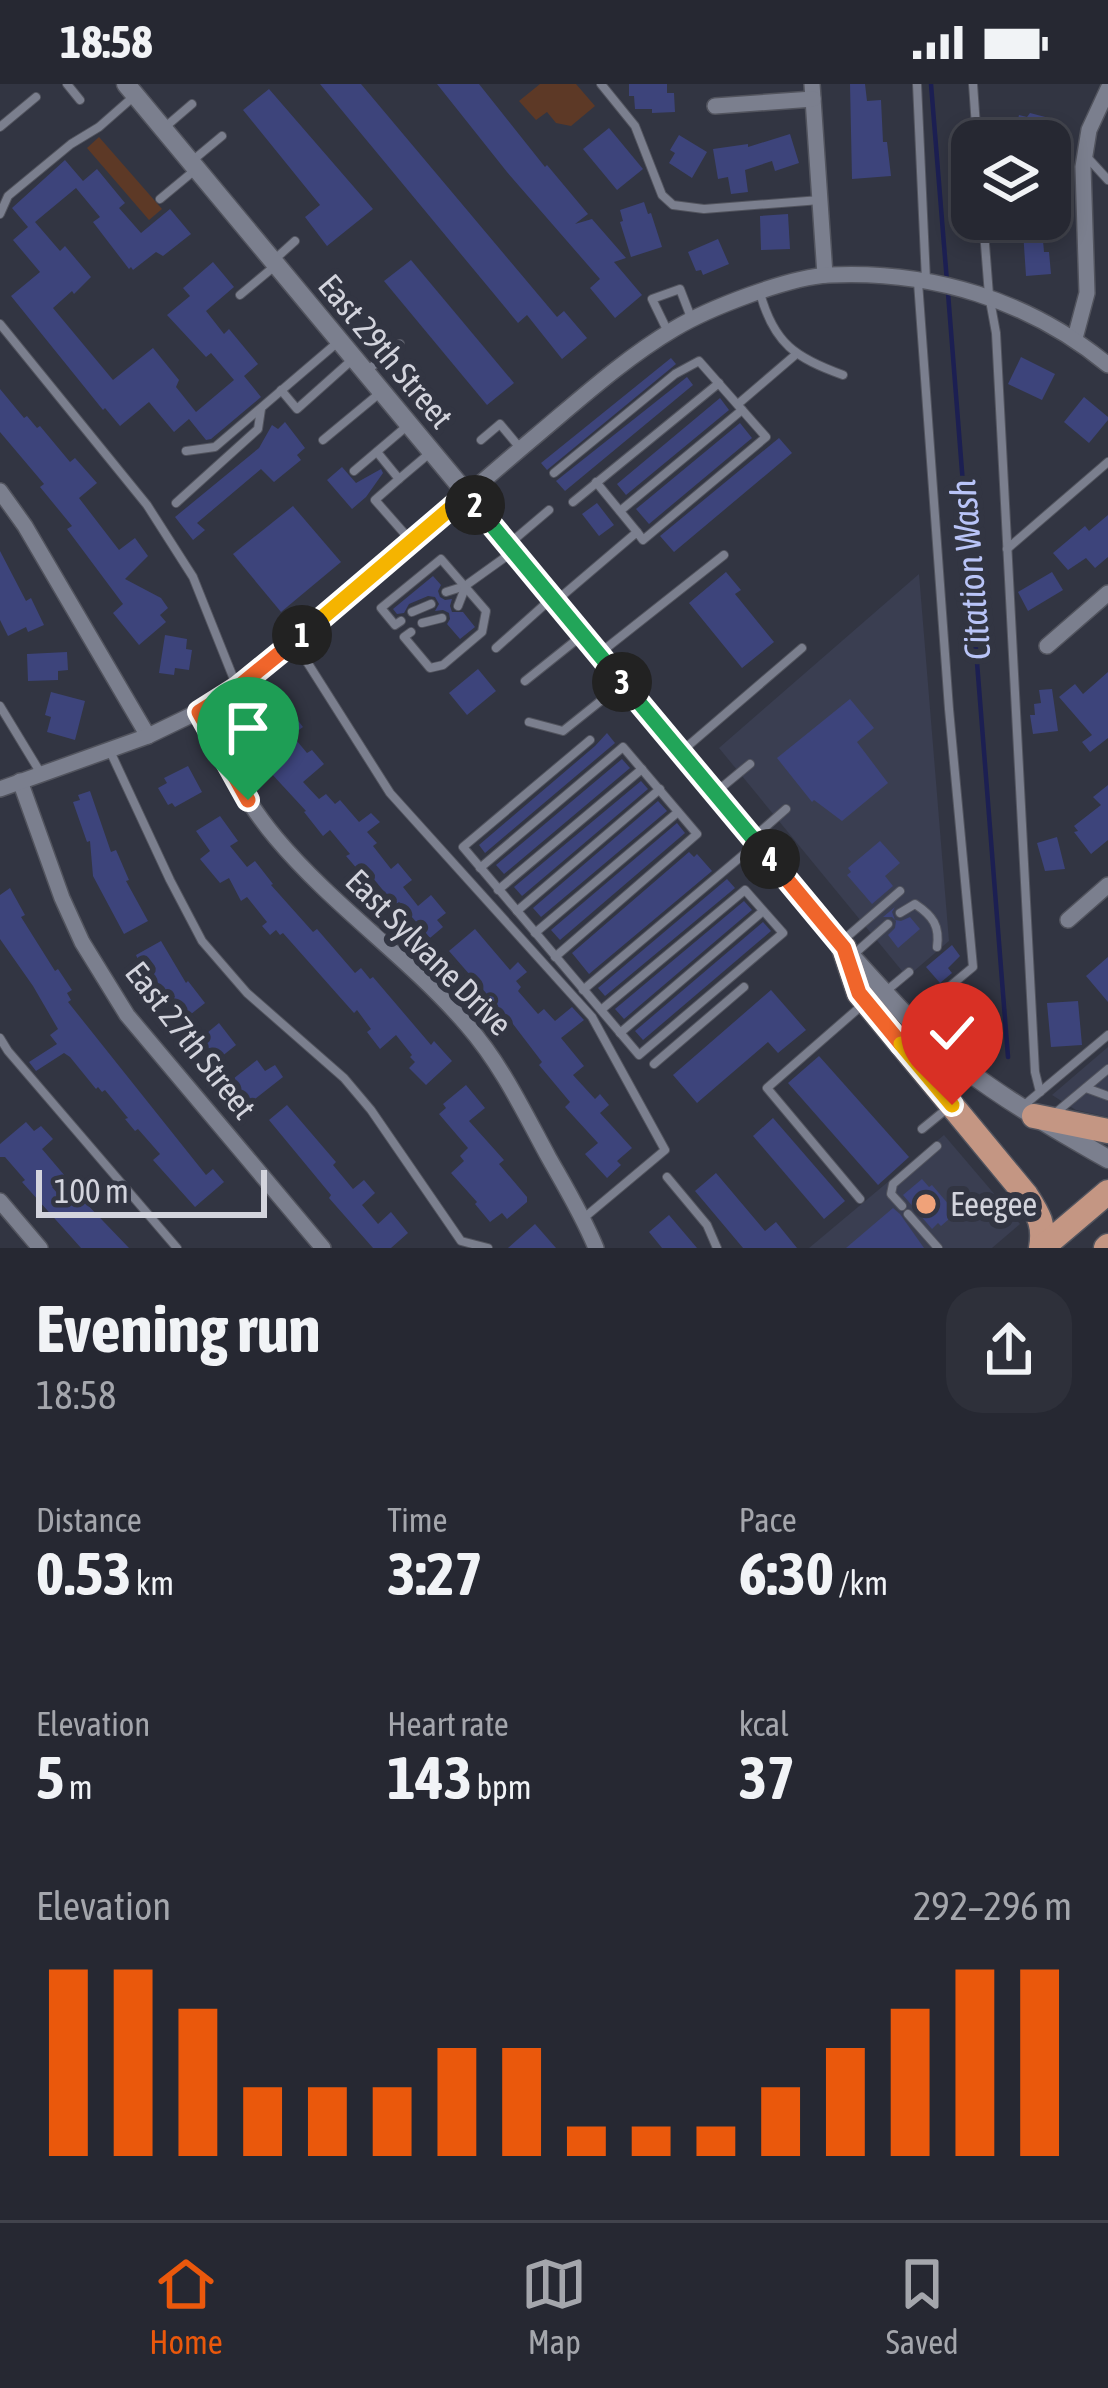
<!DOCTYPE html>
<html lang="en">
<head>
<meta charset="utf-8">
<style>
	:root { --surface:#262832; --page:#2e303a; --text:#f1f3f6; --muted:#a4a6ac; --line:#42444d; --accent:#ea580c }
	body { margin:0; font-family:"Asap Condensed",sans-serif; background:var(--page); color:var(--text); height:100vh; display:flex; flex-direction:column; font-size:45px; white-space:nowrap }
	* { box-sizing:border-box; margin:0 }
	p { font-size:39px; color:var(--muted) }
	.icon { flex:none; width:66px; height:66px; fill:none; stroke:currentColor; stroke-width:2; stroke-linecap:round; stroke-linejoin:round }
	.map { position:relative; height:1164px; overflow:hidden }
	.side { display:flex; flex-direction:column; background:var(--surface); flex:1 }
	.side>* { flex:none }
	.controls { position:absolute; left:951px; top:36px; display:grid; gap:24px }
	.controls a { display:grid; place-items:center; width:120px; height:120px; border-radius:24px; background:var(--surface); box-shadow:0 6px 18px #0003,0 0 0 3px var(--line); font-size:60px }
	.scale { position:absolute; left:36px; bottom:30px; width:231px; box-sizing:border-box; padding-left:12px; border:6px solid #d3d4dd; border-top:0; font-size:33px; line-height:42px; white-space:nowrap; color:#d3d4dd; -webkit-text-stroke:9px #323542; paint-order:stroke }
	.pin { position:absolute; display:grid; place-items:center; width:102px; height:102px; color:#fff; margin:-123px -51px; border-radius:50% 50% 50% 0; rotate:-45deg; box-shadow:0 0 12px #0007 }
	.pin .icon { rotate:45deg }
	.km { position:absolute; width:60px; height:60px; margin:-30px; border-radius:50%; background:#222; color:#fff; font-size:33px; line-height:60px; text-align:center }
	.round { display:grid; place-items:center; flex:none; width:126px; height:126px; border-radius:36px; background:var(--page) }
	.headline { display:flex; align-items:center; justify-content:space-between; height:204px; padding:0 36px }
	h1 { font-size:66px; font-weight:700; line-height:90px }
	.stats { display:grid; grid-template-columns:repeat(3,1fr); gap:18px; height:204px; padding:12px 36px }
	.stats div { display:grid; align-content:center }
	.stats b { font-size:60px; font-weight:700 }
	.stats small { font-size:33px; font-weight:400 }
	.stats p { font-size:33px }
	.chart { height:336px; padding:24px 36px }
	.chart p { display:flex; justify-content:space-between }
	.chart svg { width:100%; height:216px; margin-top:12px; stroke:var(--accent); stroke-width:6 }
	.status { display:flex; justify-content:space-between; align-items:center; height:84px; padding:0 60px; background:var(--surface); direction:ltr }
	.status svg { height:33px; fill:currentColor }
	.tabs { display:flex; justify-content:space-around; align-items:center; height:168px; border-top:3px solid var(--line); background:var(--surface); font-size:33px; color:var(--muted) }
	.tabs a { display:grid; justify-items:center; gap:6px }
	.tabs .current { color:var(--accent) }
	.map>svg:first-child { display:block }
	.built { fill:#3a3e51 }
	.green { fill:#5d3926 }
	.lines { fill:none; stroke-linecap:round; stroke-linejoin:round }
	.stream { stroke:#1c1f52; stroke-width:4.5 }
	.building { fill:#3d447b }
	.service-casing { stroke:#52545e; stroke-width:10 }
	.minor-casing { stroke:#52545e; stroke-width:18 }
	.tertiary-casing { stroke:#52545e; stroke-width:21 }
	.primary-casing { stroke:#52545e; stroke-width:27 }
	.service { stroke:#7b7f8e; stroke-width:8 }
	.minor { stroke:#7b7f8e; stroke-width:15 }
	.tertiary { stroke:#7b7f8e; stroke-width:18 }
	.primary { stroke:#c49683; stroke-width:24 }
	.split-1-casing { stroke:#fff; stroke-width:24 }
	.split-2-casing { stroke:#fff; stroke-width:24 }
	.split-3-casing { stroke:#fff; stroke-width:24 }
	.split-4-casing { stroke:#fff; stroke-width:24 }
	.split-5-casing { stroke:#fff; stroke-width:24 }
	.split-6-casing { stroke:#fff; stroke-width:24 }
	.split-1 { stroke:#f0652b; stroke-width:15 }
	.split-2 { stroke:#f5b400; stroke-width:15 }
	.split-3 { stroke:#22a559; stroke-width:15 }
	.split-4 { stroke:#22a559; stroke-width:15 }
	.split-5 { stroke:#f0652b; stroke-width:15 }
	.split-6 { stroke:#f5b400; stroke-width:15 }
	.poi-dot { fill:#f0a279; stroke:#323542; stroke-width:4.5 }
	.labels { text-anchor:middle; dominant-baseline:central; stroke-width:12; stroke-linejoin:round; paint-order:stroke }
	.street-label { font-size:33px; fill:#d3d4dd; stroke:#323542 }
	.poi-label { font-size:33px; fill:#d3d4dd; stroke:#323542; text-anchor:start }
	.water-label { font-size:36px; font-style:italic; fill:#b9c4f7; stroke:#323542 }
</style>
</head>
<body>
<div class="status"><b>18:58</b><svg viewBox="0 0 49 12"><path d="M0 12V9h3v3zM5 12V6h3v6zM10 12V3h3v9zM15 12V0h3v12zM26 1h20v11H26zM47 4h2v5h-2z"/></svg></div>
<div class="map">
<svg width="1108" height="1164" viewBox="0 0 1108 1164">
	<rect width="100%" height="100%" fill="#323542"/>
	<g class="built">
		<polygon points="919,490 949,857 907,893 719,664"/>
		<polygon points="1108,963 1108,1033 1076,1026 1052,1011"/>
		<polygon points="944,1051 1020,1140 992,1164 809,1164"/>
	</g>
	<g class="green">
		<polygon points="540,0 576,0 595,22 571,42 556,39 547,28 536,36 519,17"/>
		<polygon points="99,53 162,125 149,136 87,64"/>
	</g>
	<g class="lines">
		<g class="stream">
			<polyline points="931,0 947,198"/>
			<polyline points="948,209 1008,973"/>
		</g>
	</g>
	<g class="building">
		<polygon points="320,0 361,0 557,233 564,227 587,254 562,275 527,231 518,239"/>
		<polygon points="437,0 479,0 545,83 547,81 588,130 575,140 592,135 626,174 614,178 642,211 615,234 590,204 600,195 507,88"/>
		<polygon points="629,0 667,0 667,9 674,9 675,28 652,29 652,25 635,25 634,12 629,12"/>
		<polygon points="850,0 865,0 867,17 881,16 883,58 887,58 891,92 852,95"/>
		<polygon points="269,5 373,125 327,162 305,133 320,121 243,26"/>
		<polygon points="1030,29 1053,35 1048,57 1013,54 1019,31 1027,33"/>
		<polygon points="609,44 643,85 617,106 583,65"/>
		<polygon points="790,50 799,79 775,87 772,77 745,86 748,108 731,110 728,93 718,95 713,65 748,60 748,63"/>
		<polygon points="679,51 707,68 692,94 669,79 675,69 670,66"/>
		<polygon points="65,76 83,97 97,85 125,119 119,124 141,149 170,125 191,150 163,172 156,168 133,186 131,183 129,185 93,138 100,133 76,104 35,138 60,167 65,162 91,193 74,210 72,207 53,224 113,296 153,264 179,296 176,303 196,328 234,296 211,269 206,273 167,231 190,212 183,204 213,178 234,203 206,227 224,250 229,245 258,280 244,292 261,313 211,355 206,356 189,335 174,348 149,318 120,342 105,324 103,326 11,212 40,188 13,156 28,143 12,124"/>
		<polygon points="644,118 648,130 651,129 662,163 631,173 620,138 623,137 620,126"/>
		<polygon points="788,130 790,165 761,166 760,132"/>
		<polygon points="1042,145 1044,168 1049,168 1051,190 1026,192 1023,147"/>
		<polygon points="718,155 729,180 703,191 701,186 696,187 688,168"/>
		<polygon points="411,176 514,299 487,321 384,197"/>
		<polygon points="1021,273 1055,290 1042,316 1008,300"/>
		<polygon points="671,274 676,280 547,386 541,379"/>
		<polygon points="687,293 693,301 565,407 556,397"/>
		<polygon points="0,305 24,334 27,332 37,344 40,342 70,378 75,374 97,399 79,414 119,466 135,454 148,472 125,495 161,514 168,524 160,531 166,538 139,561 113,529 123,520 67,445 72,442 40,403 44,400 0,348"/>
		<polygon points="1084,313 1108,333 1108,336 1089,359 1064,338"/>
		<polygon points="720,314 729,326 626,411 617,400"/>
		<polygon points="285,338 305,364 297,371 301,376 274,398 261,385 197,439 205,446 193,456 175,433 259,364 272,341 278,345"/>
		<polygon points="740,339 752,354 649,440 636,425"/>
		<polygon points="779,354 792,369 674,468 660,452"/>
		<polygon points="342,383 356,399 381,385 383,389 366,413 352,425 327,396"/>
		<polygon points="597,419 614,441 599,452 582,430"/>
		<polygon points="293,422 341,478 281,528 233,470"/>
		<polygon points="1108,431 1108,473 1095,484 1086,474 1068,486 1053,469 1085,442 1089,447"/>
		<polygon points="0,467 26,517 31,514 44,541 28,548 26,543 8,552 0,536"/>
		<polygon points="726,488 741,506 735,510 774,558 742,584 689,519"/>
		<polygon points="1052,488 1063,506 1028,527 1018,508"/>
		<polygon points="433,492 441,501 438,507 440,513 445,516 452,515 450,522 452,528 463,528 475,543 460,555 447,540 450,535 449,529 443,526 435,527 439,520 435,513 428,512 409,520 404,529 397,530 393,525"/>
		<polygon points="165,551 187,555 186,565 192,566 189,586 175,584 174,591 159,589"/>
		<polygon points="67,568 68,586 58,587 58,596 28,597 27,570"/>
		<polygon points="478,585 496,607 467,631 449,609"/>
		<polygon points="1108,588 1108,654 1090,668 1082,658 1092,651 1059,613 1075,600 1083,610"/>
		<polygon points="1052,605 1058,647 1033,650 1030,631 1035,631 1034,620 1041,619 1039,606"/>
		<polygon points="51,608 85,617 75,656 47,648 51,633 45,631"/>
		<polygon points="850,615 874,644 857,658 888,699 842,737 814,716 812,718 777,674"/>
		<polygon points="276,623 282,630 289,625 303,643 292,651 307,669 312,666 324,680 303,698 319,715 326,710 335,720 340,716 359,738 371,729 380,738 367,748 377,759 373,762 391,785 398,779 412,796 403,803 418,822 431,811 446,829 437,836 443,843 430,854 399,818 395,821 364,783 359,787 346,772 350,770 330,746 323,752 304,728 306,727 270,688 273,686 257,666 262,663 249,646"/>
		<polygon points="607,649 615,659 485,769 479,761 595,662"/>
		<polygon points="622,675 630,684 504,790 496,781"/>
		<polygon points="188,682 202,708 175,723 172,719 168,721 158,704 167,699 164,694"/>
		<polygon points="641,697 648,705 522,812 514,803"/>
		<polygon points="1108,701 1108,756 1091,770 1074,748 1078,747 1074,742 1101,721 1093,713"/>
		<polygon points="90,707 111,768 116,766 129,796 126,797 148,837 124,850 93,792 90,757 87,758 73,718 80,716 78,711"/>
		<polygon points="658,717 667,727 541,833 533,824"/>
		<polygon points="220,732 238,757 230,762 247,783 255,777 273,800 271,801 313,848 317,845 355,889 361,884 370,895 373,893 431,961 434,957 452,977 426,1001 409,984 415,978 410,973 412,971 396,951 380,965 367,948 371,945 357,926 354,929 283,849 280,851 276,846 270,851 262,842 267,838 247,813 241,817 229,794 220,799 200,775 210,767 196,747"/>
		<polygon points="677,739 685,749 560,856 551,846"/>
		<polygon points="1057,753 1065,785 1045,787 1037,759"/>
		<polygon points="880,757 900,779 885,792 893,802 872,820 847,791 851,788 848,784"/>
		<polygon points="689,768 694,773 697,770 712,787 589,890 572,869"/>
		<polygon points="727,795 735,804 605,912 598,904"/>
		<polygon points="10,804 25,831 21,833 55,887 58,885 72,906 67,909 71,916 68,918 206,1091 213,1085 224,1098 195,1123 153,1076 160,1070 138,1045 135,1047 125,1035 128,1034 105,1006 102,1008 98,1003 96,1005 70,973 64,969 36,987 29,978 57,960 50,951 58,945 33,902 0,855 0,811"/>
		<polygon points="744,817 752,826 624,935 615,925"/>
		<polygon points="895,823 892,828 895,836 901,837 910,833 920,845 898,864 888,851 895,844 896,837 892,833 883,833"/>
		<polygon points="763,838 771,847 643,956 635,947"/>
		<polygon points="475,845 510,886 518,878 527,888 516,897 521,903 518,907 538,930 544,925 555,937 572,923 584,936 561,954 584,982 573,991 595,1015 600,1010 609,1021 600,1029 632,1064 617,1077 621,1081 607,1094 585,1070 598,1059 565,1023 570,1018 539,981 542,978 513,940 449,867"/>
		<polygon points="161,857 186,899 188,897 205,919 181,938 164,916 169,912 144,889 136,871"/>
		<polygon points="952,861 960,872 948,884 952,889 940,899 926,883"/>
		<polygon points="1108,873 1108,918 1086,892"/>
		<polygon points="771,906 806,946 778,969 768,958 697,1019 673,991"/>
		<polygon points="1078,917 1082,961 1051,963 1047,919"/>
		<polygon points="219,939 236,961 216,977 205,969 201,954"/>
		<polygon points="819,972 909,1073 878,1101 788,999"/>
		<polygon points="257,976 265,987 275,981 283,993 251,1018 240,1009 233,995"/>
		<polygon points="466,1001 485,1024 469,1037 504,1076 499,1080 527,1113 527,1118 507,1135 502,1129 490,1138 475,1120 477,1118 451,1089 464,1077 460,1072 468,1064 439,1030 446,1024 443,1020"/>
		<polygon points="287,1021 336,1078 333,1081 353,1105 364,1096 375,1109 362,1121 378,1140 391,1128 408,1149 391,1164 373,1164 329,1114 331,1111 269,1036"/>
		<polygon points="773,1034 845,1117 824,1135 753,1052"/>
		<polygon points="26,1038 34,1047 41,1042 53,1055 42,1065 65,1092 52,1103 68,1122 79,1112 129,1164 81,1164 22,1098 25,1096 5,1073 0,1073 0,1060"/>
		<polygon points="716,1089 765,1147 776,1138 797,1164 743,1164 695,1107"/>
		<polygon points="922,1095 929,1103 932,1101 956,1129 941,1142 938,1139 932,1145 903,1111"/>
		<polygon points="893,1124 900,1130 924,1164 846,1164"/>
		<polygon points="669,1131 697,1164 662,1164 649,1148"/>
		<polygon points="535,1140 556,1164 508,1164"/>
	</g>
	<g class="lines">
		<defs>
			<g id="service">
				<polyline points="67,0 80,16"/>
				<polyline points="601,0 635,42 662,111 673,121 704,125 820,116"/>
				<polyline points="917,0 926,196"/>
				<polyline points="973,0 977,57"/>
				<polyline points="0,43 36,13"/>
				<polyline points="164,44 192,20"/>
				<polyline points="1086,72 1108,96"/>
				<polyline points="192,77 222,52"/>
				<polyline points="160,115 195,86"/>
				<polyline points="0,130 8,112 71,60 99,43 132,14"/>
				<polyline points="983,135 989,211 996,249 1035,988 1040,1008"/>
				<polyline points="274,176 295,157"/>
				<path d="M 760,209 C 774,260 796,274 843,291"/>
				<polyline points="240,211 276,181"/>
				<polyline points="0,240 147,421 193,493 237,603"/>
				<polyline points="668,248 652,215 680,205 692,236"/>
				<polyline points="369,285 400,260"/>
				<polyline points="281,306 297,325 353,275"/>
				<polyline points="738,320 794,272"/>
				<polyline points="323,356 381,308"/>
				<polyline points="481,356 500,340 520,364"/>
				<polyline points="186,367 215,363 338,258"/>
				<polyline points="377,368 399,395 431,368"/>
				<polyline points="354,387 407,342"/>
				<polyline points="554,389 675,290 699,277 766,353 643,456 637,448 556,517"/>
				<polyline points="399,395 375,416 411,457"/>
				<polyline points="596,398 637,448"/>
				<polyline points="573,418 719,299"/>
				<polyline points="176,419 258,345 261,325"/>
				<polyline points="620,427 742,326"/>
				<polyline points="509,460 549,426"/>
				<polyline points="1007,465 1108,378"/>
				<polyline points="446,508 465,502 511,469"/>
				<polyline points="458,522 465,504"/>
				<polyline points="412,528 431,520"/>
				<polyline points="401,537 395,541 381,524 441,475 486,527 482,548 443,581 430,584 404,553 411,548"/>
				<polyline points="422,539 442,534"/>
				<polyline points="295,559 390,709 592,933 665,1066 585,1133"/>
				<polyline points="496,564 552,514"/>
				<polyline points="600,569 724,471"/>
				<polyline points="525,597 580,553"/>
				<polyline points="0,622 40,688"/>
				<polyline points="529,638 563,647 623,599"/>
				<polyline points="590,656 463,763 639,971 783,849 745,806 601,926"/>
				<polyline points="110,667 170,796 202,857 247,909 344,994 371,1026 461,1157 488,1164"/>
				<polyline points="682,667 802,564"/>
				<polyline points="716,708 750,680"/>
				<polyline points="754,753 786,725"/>
				<polyline points="480,784 623,663 697,750 555,873"/>
				<polyline points="498,806 642,685"/>
				<polyline points="517,827 660,705"/>
				<path d="M 900,829 L 915,820 C 933,832 940,842 937,863"/>
				<polyline points="535,849 678,728"/>
				<polyline points="841,858 900,807"/>
				<polyline points="853,871 888,840"/>
				<polyline points="583,906 756,760"/>
				<polyline points="885,908 909,888"/>
				<polyline points="906,930 930,911 943,908 973,883 949,625 918,198"/>
				<polyline points="620,949 763,827"/>
				<polyline points="0,954 8,967 177,1164"/>
				<polyline points="654,980 744,903"/>
				<polyline points="1086,1004 1108,1012"/>
				<polyline points="1022,1023 1108,951"/>
				<polyline points="1053,1031 1108,985"/>
				<polyline points="922,1045 949,1023"/>
				<polyline points="667,1093 707,1141 717,1164"/>
				<polyline points="860,1115 767,1004 860,923"/>
				<polyline points="902,1122 891,1110 893,1100 937,1062"/>
				<polyline points="908,1130 938,1164"/>
			</g>
			<g id="minor">
				<polyline points="812,0 825,191"/>
				<polyline points="715,22 813,15"/>
				<polyline points="1075,254 1087,209 1083,83 1089,46 1108,5"/>
				<polyline points="0,407 25,442 148,652"/>
				<polyline points="1047,562 1108,509"/>
				<path d="M 198,628 C 221,671 244,716 276,754 C 333,822 408,873 467,941 C 502,981 524,1028 549,1074 C 566,1104 583,1132 596,1164"/>
				<polyline points="20,697 62,814 82,858 127,931 323,1164"/>
				<path d="M 0,705 L 148,652 L 204,625 L 237,604 C 341,525 437,435 537,351 C 581,314 625,274 674,245 C 709,224 789,193 829,191 C 931,186 1029,216 1108,281"/>
				<polyline points="1068,836 1108,801"/>
				<polyline points="0,1117 40,1164"/>
			</g>
			<path id="tertiary" d="M 126,0 L 851,872 C 887,912 922,952 965,985 C 1010,1019 1059,1047 1108,1075"/>
			<g id="primary">
				<path d="M 844,864 L 859,909 L 1026,1111 C 1039,1131 1045,1141 1041,1164"/>
				<polyline points="1034,1032 1108,1047"/>
				<polyline points="1042,1164 1108,1108"/>
				<polyline points="1106,1164 1108,1162"/>
			</g>
		</defs>
		<use href="#service" class="service-casing"/>
		<use href="#minor" class="minor-casing"/>
		<use href="#tertiary" class="tertiary-casing"/>
		<use href="#primary" class="primary-casing"/>
		<use href="#service" class="service"/>
		<use href="#minor" class="minor"/>
		<use href="#tertiary" class="tertiary"/>
		<use href="#primary" class="primary"/>
	</g>
	<g class="lines">
		<defs>
			<polyline id="split-1" points="248,716 199,628 237,604 302,551"/>
			<polyline id="split-2" points="302,551 466,411 475,421"/>
			<polyline id="split-3" points="475,421 622,598"/>
			<polyline id="split-4" points="622,598 770,775"/>
			<polyline id="split-5" points="770,775 844,864 859,909 901,960"/>
			<polyline id="split-6" points="901,960 952,1021"/>
		</defs>
		<use href="#split-1" class="split-1-casing"/>
		<use href="#split-2" class="split-2-casing"/>
		<use href="#split-3" class="split-3-casing"/>
		<use href="#split-4" class="split-4-casing"/>
		<use href="#split-5" class="split-5-casing"/>
		<use href="#split-6" class="split-6-casing"/>
		<use href="#split-1" class="split-1"/>
		<use href="#split-2" class="split-2"/>
		<use href="#split-3" class="split-3"/>
		<use href="#split-4" class="split-4"/>
		<use href="#split-5" class="split-5"/>
		<use href="#split-6" class="split-6"/>
	</g>
	<circle class="poi-dot" cx="926" cy="1120" r="12"/>
	<g class="labels">
		<g class="street-label">
			<text transform="translate(386 267) rotate(50)">East 29th Street</text>
			<text transform="translate(429 868) rotate(45)">East Sylvane Drive</text>
			<text transform="translate(191 956) rotate(52)">East 27th Street</text>
		</g>
		<g class="poi-label">
			<text x="950" y="1120">Eeegee</text>
		</g>
		<g class="water-label">
			<text transform="translate(970 486) rotate(-95)">Citation Wash</text>
		</g>
	</g>
</svg>
<div class="controls">
<a><svg class="icon" aria-label="layers" viewBox="0 0 24 24"><path d="M12 4l9 5-9 5-9-5zM3 14l9 5 9-5"/></svg></a>
</div>
<div class="scale">100 m</div>
<div class="pin" style="left:248px;top:716px;background:#1e9e55"><svg class="icon" aria-label="arrive" viewBox="0 0 24 24"><path d="M6 21V4h12l-3 4 3 4H6"/></svg></div>
<div class="pin" style="left:952px;top:1021px;background:#d93025"><svg class="icon" aria-label="check" viewBox="0 0 24 24"><path d="M5 12l5 5 9-10"/></svg></div>
<b class="km" style="left:302px;top:551px">1</b>
<b class="km" style="left:475px;top:421px">2</b>
<b class="km" style="left:622px;top:598px">3</b>
<b class="km" style="left:770px;top:775px">4</b>
</div>
<section class="side">
<div class="headline"><div><h1>Evening run</h1><p>18:58</p></div><a class="round"><svg class="icon" aria-label="share" viewBox="0 0 24 24"><path d="M12 15V3M7 8l5-5 5 5M5 13v7h14v-7"/></svg></a></div>
<div class="stats">
<div><p>Distance</p><b>0.53<small> km</small></b></div>
<div><p>Time</p><b>3:27</b></div>
<div><p>Pace</p><b>6:30<small> /km</small></b></div>
</div>
<div class="stats">
<div><p>Elevation</p><b>5<small> m</small></b></div>
<div><p>Heart rate</p><b>143<small> bpm</small></b></div>
<div><p>kcal</p><b>37</b></div>
</div>
<div class="chart"><p><span>Elevation</span>292–296 m</p>
<svg viewBox="0 0 160 44" preserveAspectRatio="none"><path d="M5 44V6M15 44V6M25 44V14M35 44V30M45 44V30M55 44V30M65 44V22M75 44V22M85 44V38M95 44V38M105 44V38M115 44V30M125 44V22M135 44V14M145 44V6M155 44V6"/></svg>
</div>
</section>
<nav class="tabs">
<a class="current"><svg class="icon" aria-label="home" viewBox="0 0 24 24"><path d="M3 11l9-7 9 7M6 9v11h12V9"/></svg>Home</a>
<a><svg class="icon" aria-label="map" viewBox="0 0 24 24"><path d="M3 6l6-2 6 2 6-2v14l-6 2-6-2-6 2zM9 4v14M15 6v14"/></svg>Map</a>
<a><svg class="icon" aria-label="saved" viewBox="0 0 24 24"><path d="M7 4h10v16l-5-4-5 4z"/></svg>Saved</a>
</nav>
</body>
</html>
